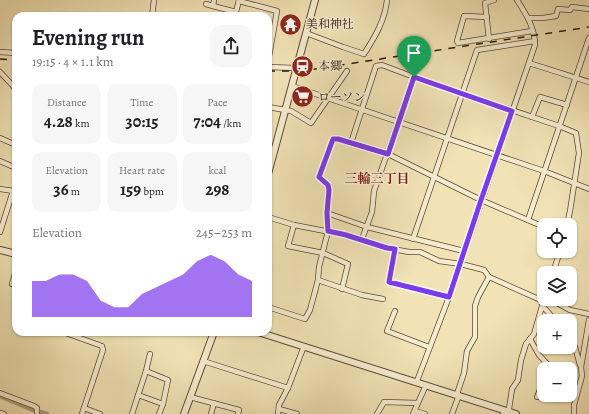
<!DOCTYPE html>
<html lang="en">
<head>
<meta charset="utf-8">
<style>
	:root { --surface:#fff; --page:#f6f6f6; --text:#202124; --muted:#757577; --accent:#7c3aed }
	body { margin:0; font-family:Alegreya,"Noto Serif JP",serif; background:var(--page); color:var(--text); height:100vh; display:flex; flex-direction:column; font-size:15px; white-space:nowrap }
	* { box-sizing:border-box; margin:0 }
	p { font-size:13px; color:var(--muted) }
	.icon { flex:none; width:22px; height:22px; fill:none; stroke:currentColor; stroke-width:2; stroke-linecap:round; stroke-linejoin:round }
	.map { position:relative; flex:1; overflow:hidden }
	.details { position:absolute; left:12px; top:12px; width:260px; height:324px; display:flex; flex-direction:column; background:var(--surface); border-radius:12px; box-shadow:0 1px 3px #0004 }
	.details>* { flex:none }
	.controls { position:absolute; left:537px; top:218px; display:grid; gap:8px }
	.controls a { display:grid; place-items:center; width:40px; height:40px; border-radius:8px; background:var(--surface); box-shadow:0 1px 3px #0004; font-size:20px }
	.pin { position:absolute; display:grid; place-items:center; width:34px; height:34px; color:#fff; margin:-41px -17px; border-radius:50% 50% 50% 0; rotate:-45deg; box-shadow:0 0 4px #0007 }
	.pin .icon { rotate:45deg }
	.round { display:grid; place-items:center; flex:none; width:42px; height:42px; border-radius:12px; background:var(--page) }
	.headline { display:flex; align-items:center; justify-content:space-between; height:68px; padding:0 20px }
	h1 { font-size:22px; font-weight:700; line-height:30px }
	.stats { display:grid; grid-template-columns:repeat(3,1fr); gap:6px; height:68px; padding:4px 20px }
	.stats div { display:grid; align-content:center; border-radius:10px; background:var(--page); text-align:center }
	.stats b { font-size:17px; font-weight:700 }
	.stats small { font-size:11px; font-weight:400 }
	.stats p { font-size:11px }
	.chart { height:112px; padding:8px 20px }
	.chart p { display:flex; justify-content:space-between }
	.chart svg { width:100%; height:72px; margin-top:4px; fill:var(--accent); opacity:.7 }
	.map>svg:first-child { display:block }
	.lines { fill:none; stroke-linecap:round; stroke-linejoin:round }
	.canal { stroke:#ae9d7b; stroke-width:4.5 }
	.minor-casing { stroke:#5c4934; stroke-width:6 }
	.tertiary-casing { stroke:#5c4934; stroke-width:8 }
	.minor { stroke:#f6edd0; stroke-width:4.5 }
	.tertiary { stroke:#f6edd0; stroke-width:6 }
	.rail { stroke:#2b1609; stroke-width:1.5; stroke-dasharray:7 7; stroke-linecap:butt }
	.route-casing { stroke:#fff; stroke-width:8 }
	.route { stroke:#7c3aed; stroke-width:5 }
	.labels { text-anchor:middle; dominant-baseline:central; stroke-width:3; stroke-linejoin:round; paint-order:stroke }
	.poi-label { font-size:12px; fill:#2b1609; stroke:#f6edd0; text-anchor:start }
	.neighbourhood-label { font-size:13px; font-weight:bold; fill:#7a1f14; stroke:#f6edd0 }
</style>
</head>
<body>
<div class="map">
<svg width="589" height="414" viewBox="0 0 589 414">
	<rect width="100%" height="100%" fill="#f1e3b6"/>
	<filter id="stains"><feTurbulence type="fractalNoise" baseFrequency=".005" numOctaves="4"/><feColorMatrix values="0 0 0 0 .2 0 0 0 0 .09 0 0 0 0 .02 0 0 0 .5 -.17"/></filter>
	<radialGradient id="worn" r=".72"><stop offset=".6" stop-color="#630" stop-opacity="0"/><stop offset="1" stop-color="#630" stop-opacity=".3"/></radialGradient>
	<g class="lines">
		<g class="canal">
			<polyline points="0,396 33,410"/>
			<polyline points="40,412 47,414"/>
		</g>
		<defs>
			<g id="minor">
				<polyline points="239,1 277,11 268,62"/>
				<polyline points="206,4 213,6 214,0"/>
				<polyline points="213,6 236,12 239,0"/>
				<polyline points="152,16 154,0"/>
				<polyline points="487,17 464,16 457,41 458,43 532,31"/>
				<polyline points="528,18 543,18 556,16 558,9 570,10 572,7 589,9"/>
				<path d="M 306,33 L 343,47 L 364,54 C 375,37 385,20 387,0"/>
				<polyline points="489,39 485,3 494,0"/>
				<polyline points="0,52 16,53"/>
				<polyline points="529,63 589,82"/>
				<polyline points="268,67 296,68"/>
				<polyline points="0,72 16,89"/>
				<polyline points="292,86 544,171 589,189"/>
				<polyline points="268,107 291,111 311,123 347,71"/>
				<polyline points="532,117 540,97 567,105"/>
				<polyline points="0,138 16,145"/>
				<polyline points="351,143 376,66 382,65 414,77 559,126 576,133 579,153 570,211 567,225"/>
				<polyline points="0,161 16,168"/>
				<polyline points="0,189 14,191"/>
				<polyline points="327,213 367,227 464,251"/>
				<polyline points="268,217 294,225 346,235 387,248 409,252 420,252 439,261 461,264 484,270 489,277 543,301"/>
				<polyline points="528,220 589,38"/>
				<polyline points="294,225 288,246 323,253 348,264 342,289"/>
				<polyline points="0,232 13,191"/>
				<polyline points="362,239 372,212 374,191 414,77"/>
				<polyline points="413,239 477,50 535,41"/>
				<polyline points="395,249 389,282 449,297"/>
				<polyline points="16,270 12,284 16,285"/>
				<polyline points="553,273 560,251"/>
				<polyline points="318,280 362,295 383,299"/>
				<polyline points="550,299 570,310 589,314"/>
				<path d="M 542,306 C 547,310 551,316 556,321"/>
				<polyline points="268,307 305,319 310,310 318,280 319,267 328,231 327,213 329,190 328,185 319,177 333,139 339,139 388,154 481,200 544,227"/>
				<polyline points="395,311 387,331 429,347"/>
				<polyline points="63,332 102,346 103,350 82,414"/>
				<polyline points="530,339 539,355 552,369"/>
				<polyline points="570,339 575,347 580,365"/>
				<polyline points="203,361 288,388"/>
				<polyline points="146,371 168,380 163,404 159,414"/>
				<path d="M 417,381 L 449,297 L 535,45 C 535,28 526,14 517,0"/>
				<polyline points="570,389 577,394"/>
				<polyline points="0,393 34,406 37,408 37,414"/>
				<polyline points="457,394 464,373 467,351 475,337 475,306 478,297 489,277"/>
				<polyline points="138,395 163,404"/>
				<polyline points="190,397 239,410 238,414"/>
				<polyline points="537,397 544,380"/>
				<polyline points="84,408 100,414"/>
				<polyline points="279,409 297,414"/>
				<polyline points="415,411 425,414"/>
				<polyline points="0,413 4,414"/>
				<polyline points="132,414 146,371 150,354"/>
				<polyline points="211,414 214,403"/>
				<polyline points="278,414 279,405 288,388 304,346"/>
				<polyline points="377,414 384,402 418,403"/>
				<polyline points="413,414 426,385"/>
				<polyline points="452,414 459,395"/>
				<polyline points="503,414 505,411 509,409 512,389 518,380 521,360 526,344 534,334 544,299"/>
				<polyline points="574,414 574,405 582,376 581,367 589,320"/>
			</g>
			<g id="tertiary">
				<polyline points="268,174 315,0"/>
				<polyline points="0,250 16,254"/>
				<polyline points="258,332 516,414"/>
				<polyline points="184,414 214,332"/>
			</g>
		</defs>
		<use href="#minor" class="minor-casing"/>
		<use href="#tertiary" class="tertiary-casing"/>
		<use href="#minor" class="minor"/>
		<use href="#tertiary" class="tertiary"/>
		<g class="rail">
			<polyline points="0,59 16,60"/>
			<polyline points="268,71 295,71 315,69 589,27"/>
		</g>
	</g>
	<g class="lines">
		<defs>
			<polygon id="route" points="414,77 512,111 481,200 449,297 389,282 395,249 387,248 346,235 328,231 327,213 329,190 328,185 319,177 333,139 338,139 388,154"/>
		</defs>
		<use href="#route" class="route-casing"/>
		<use href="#route" class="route"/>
	</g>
	<defs>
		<symbol id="temple-disc" viewBox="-11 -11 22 22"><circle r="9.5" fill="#8f2418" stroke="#f6edd0"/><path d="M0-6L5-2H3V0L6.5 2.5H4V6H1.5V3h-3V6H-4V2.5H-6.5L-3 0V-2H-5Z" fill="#fff"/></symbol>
		<symbol id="station-disc" viewBox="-11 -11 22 22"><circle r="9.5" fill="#8f2418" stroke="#f6edd0"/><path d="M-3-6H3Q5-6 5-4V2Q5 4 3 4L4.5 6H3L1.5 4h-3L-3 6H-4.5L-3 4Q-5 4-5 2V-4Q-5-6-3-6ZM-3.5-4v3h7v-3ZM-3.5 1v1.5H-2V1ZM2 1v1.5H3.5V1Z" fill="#fff"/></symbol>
		<symbol id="supermarket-disc" viewBox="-11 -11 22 22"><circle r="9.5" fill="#8f2418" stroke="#f6edd0"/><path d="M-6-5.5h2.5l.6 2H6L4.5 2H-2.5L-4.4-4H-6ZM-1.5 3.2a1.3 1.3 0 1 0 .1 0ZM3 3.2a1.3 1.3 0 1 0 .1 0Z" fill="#fff"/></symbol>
	</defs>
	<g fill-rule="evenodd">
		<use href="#temple-disc" x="278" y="12" width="25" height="25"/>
		<use href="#station-disc" x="290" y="54" width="25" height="25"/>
		<use href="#supermarket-disc" x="290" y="84" width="25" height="25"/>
	</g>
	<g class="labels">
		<g class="poi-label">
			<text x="306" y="24">美和神社</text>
			<text x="318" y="66">本郷</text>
			<text x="318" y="97">ローソン</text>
		</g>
		<g class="neighbourhood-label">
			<text x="377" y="178">三輪三丁目</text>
		</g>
	</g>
	<rect width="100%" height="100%" filter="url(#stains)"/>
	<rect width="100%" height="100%" fill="url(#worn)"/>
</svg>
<div class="controls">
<a><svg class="icon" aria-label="locate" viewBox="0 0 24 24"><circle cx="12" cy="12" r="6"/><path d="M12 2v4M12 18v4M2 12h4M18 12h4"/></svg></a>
<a><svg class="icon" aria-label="layers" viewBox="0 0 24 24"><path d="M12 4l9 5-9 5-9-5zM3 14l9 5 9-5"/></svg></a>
<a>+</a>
<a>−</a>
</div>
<div class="pin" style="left:414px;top:77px;background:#1e9e55"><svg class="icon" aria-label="arrive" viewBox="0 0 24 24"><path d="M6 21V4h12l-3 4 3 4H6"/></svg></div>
<section class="details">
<div class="headline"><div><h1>Evening run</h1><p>19:15 · 4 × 1.1 km</p></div><a class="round"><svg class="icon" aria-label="share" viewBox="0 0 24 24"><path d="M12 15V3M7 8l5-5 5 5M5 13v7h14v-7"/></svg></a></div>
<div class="stats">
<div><p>Distance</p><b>4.28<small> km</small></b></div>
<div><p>Time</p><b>30:15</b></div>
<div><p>Pace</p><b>7:04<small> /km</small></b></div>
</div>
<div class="stats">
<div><p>Elevation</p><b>36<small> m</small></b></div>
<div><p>Heart rate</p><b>159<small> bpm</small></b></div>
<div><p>kcal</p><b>298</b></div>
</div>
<div class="chart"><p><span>Elevation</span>245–253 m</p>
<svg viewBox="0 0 160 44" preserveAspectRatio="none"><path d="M0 44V22L10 22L20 18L30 18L40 22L50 34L60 38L70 38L80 30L90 26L100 22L110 18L120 10L130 6L140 10L150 18L160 22V44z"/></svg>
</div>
</section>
</div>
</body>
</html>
